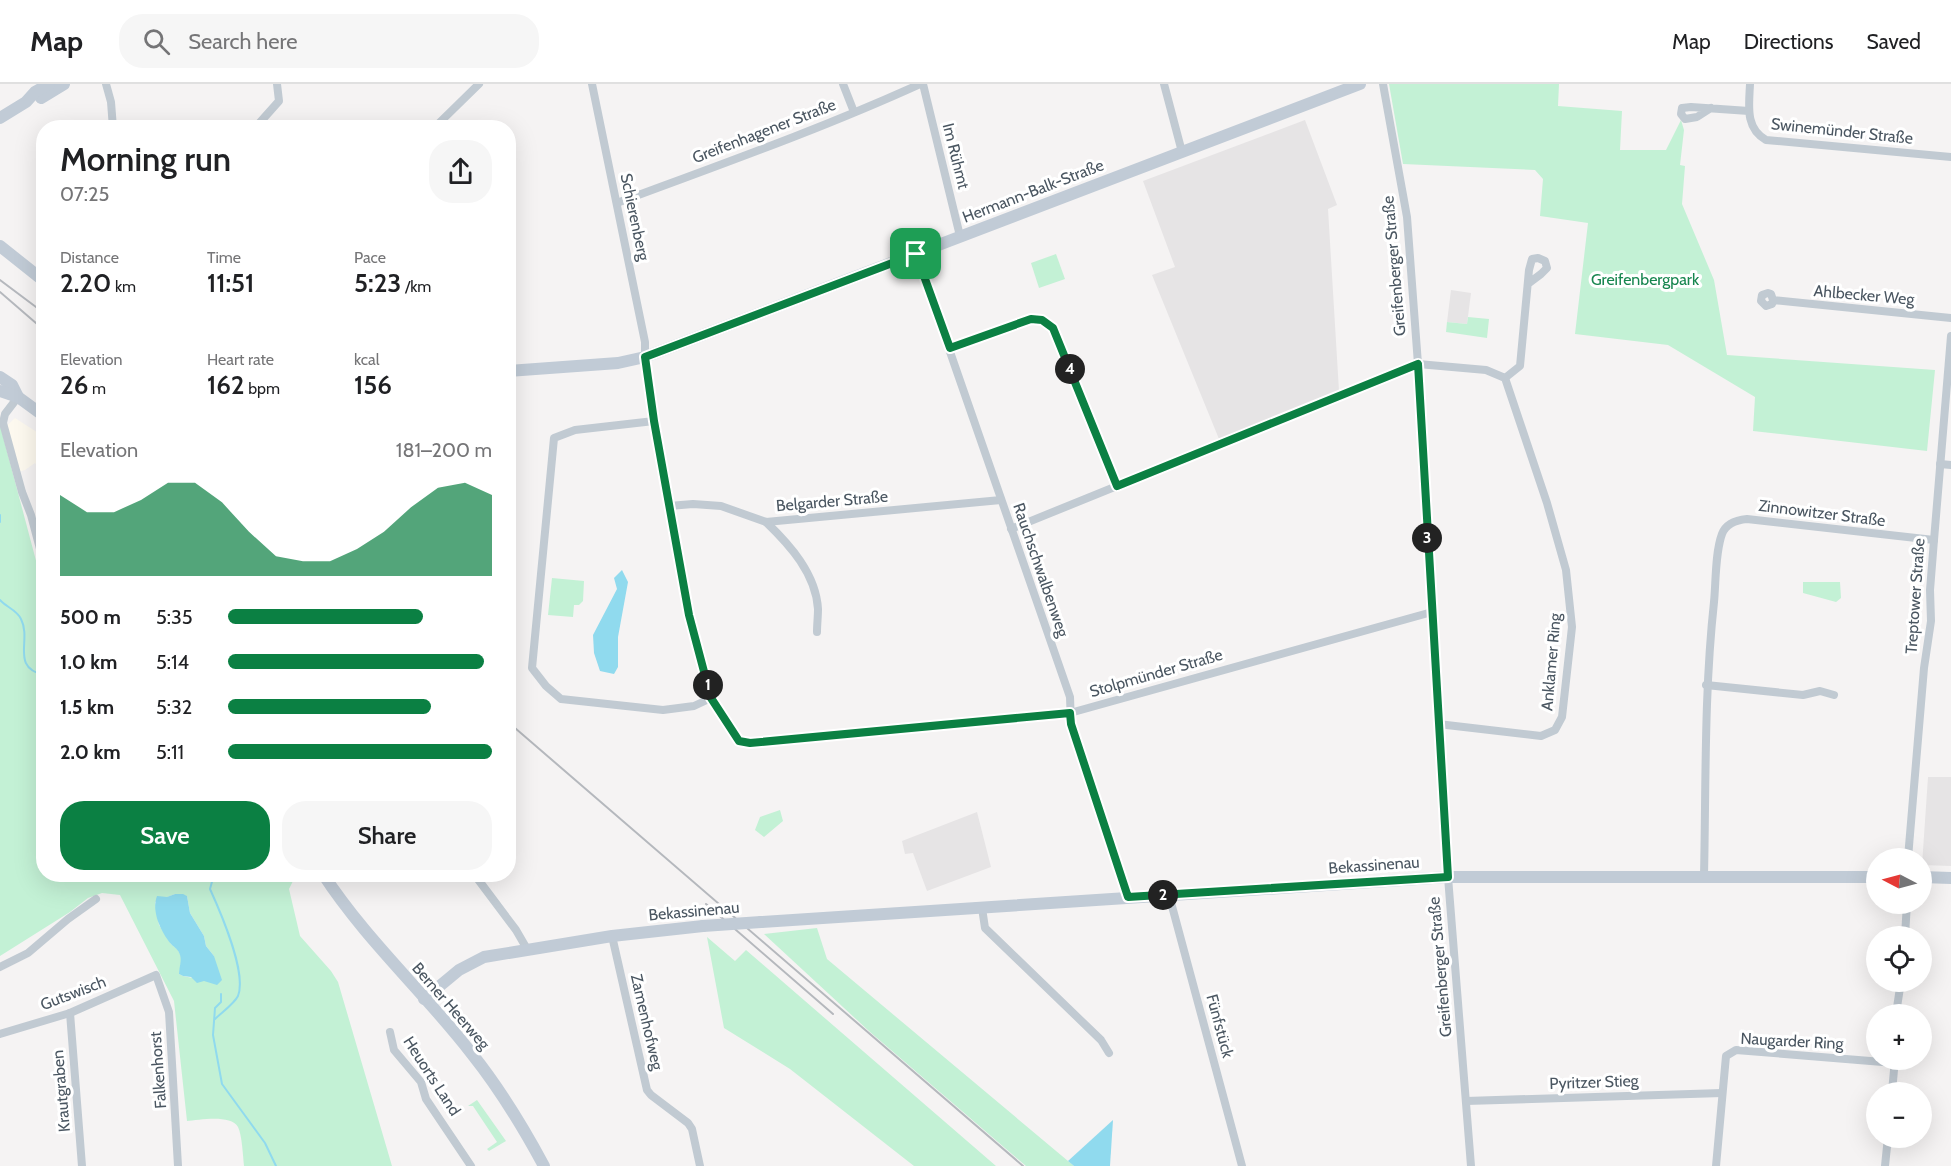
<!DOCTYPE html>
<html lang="en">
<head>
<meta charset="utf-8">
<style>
	:root { --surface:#fff; --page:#f6f6f6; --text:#202124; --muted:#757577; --line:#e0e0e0; --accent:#0b8043 }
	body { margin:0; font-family:Cabin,sans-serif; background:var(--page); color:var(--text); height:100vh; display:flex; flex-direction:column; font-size:22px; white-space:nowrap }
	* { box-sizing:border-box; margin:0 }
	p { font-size:20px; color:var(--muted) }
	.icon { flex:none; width:33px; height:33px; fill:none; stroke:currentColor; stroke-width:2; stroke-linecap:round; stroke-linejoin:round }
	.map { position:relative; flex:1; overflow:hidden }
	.sheet { position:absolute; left:36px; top:36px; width:480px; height:762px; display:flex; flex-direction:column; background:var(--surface); border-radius:24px; box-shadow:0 6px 24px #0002 }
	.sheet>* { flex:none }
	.needle { width:39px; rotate:276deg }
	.fabs { position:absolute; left:1866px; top:764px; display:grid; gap:12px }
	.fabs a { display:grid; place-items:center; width:66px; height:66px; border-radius:50%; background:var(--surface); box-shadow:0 6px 24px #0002; font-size:30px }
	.pin { position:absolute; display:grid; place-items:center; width:51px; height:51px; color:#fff; margin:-26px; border-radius:12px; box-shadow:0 3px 9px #0006 }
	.km { position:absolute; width:30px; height:30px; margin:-15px; border-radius:50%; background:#222; color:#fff; font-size:16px; line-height:30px; text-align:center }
	.round { display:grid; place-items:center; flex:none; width:63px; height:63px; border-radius:24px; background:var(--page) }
	.head { display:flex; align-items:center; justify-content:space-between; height:102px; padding:0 24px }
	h1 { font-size:33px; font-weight:600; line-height:45px }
	.stats { display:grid; grid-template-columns:repeat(3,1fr); gap:9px; height:102px; padding:6px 24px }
	.stats div { display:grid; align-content:center }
	.stats b { font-size:26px; font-weight:600 }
	.stats small { font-size:16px; font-weight:400 }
	.stats p { font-size:16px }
	.chart { height:168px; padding:12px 24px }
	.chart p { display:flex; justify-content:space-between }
	.chart svg { width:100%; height:108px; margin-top:6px; fill:var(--accent); opacity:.7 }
	.button { display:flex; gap:12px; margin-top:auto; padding:12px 24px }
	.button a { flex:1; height:69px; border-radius:24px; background:var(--accent); color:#fff; font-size:24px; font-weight:600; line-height:69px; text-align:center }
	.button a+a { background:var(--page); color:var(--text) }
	ul { padding:0 24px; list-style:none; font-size:20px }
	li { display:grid; grid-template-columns:96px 72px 1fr; align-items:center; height:45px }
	li i { height:15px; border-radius:8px; background:var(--accent) }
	header { display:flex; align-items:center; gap:36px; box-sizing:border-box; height:84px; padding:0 30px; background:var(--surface); border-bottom:2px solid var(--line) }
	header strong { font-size:28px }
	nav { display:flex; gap:33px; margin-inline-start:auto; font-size:21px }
	.search { width:420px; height:54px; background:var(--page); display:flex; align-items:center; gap:15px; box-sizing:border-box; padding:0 21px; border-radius:24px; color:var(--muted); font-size:22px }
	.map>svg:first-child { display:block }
	.commercial { fill:#fdf9ef }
	.education { fill:#e6e4e5 }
	.green { fill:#c3f1d5; fill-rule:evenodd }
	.water { fill:#90daee }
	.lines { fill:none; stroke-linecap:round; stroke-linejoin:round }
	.stream { stroke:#90daee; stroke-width:2 }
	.street { stroke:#c1cad2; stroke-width:8 }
	.secondary { stroke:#c1cbd6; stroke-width:12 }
	.rail { stroke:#b5b8bd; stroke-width:2 }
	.secondary-bridge { stroke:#c1cbd6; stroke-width:12 }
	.route-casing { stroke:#fff; stroke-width:12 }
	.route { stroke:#0b8043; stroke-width:8 }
	.labels { text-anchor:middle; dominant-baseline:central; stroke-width:6; stroke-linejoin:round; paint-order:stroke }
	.street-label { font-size:16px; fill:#4a5661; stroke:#fff }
	.park-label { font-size:16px; fill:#17864f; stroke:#fff }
</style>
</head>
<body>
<header>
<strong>Map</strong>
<div class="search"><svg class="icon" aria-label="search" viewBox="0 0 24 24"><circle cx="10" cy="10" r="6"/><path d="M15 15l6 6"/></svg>Search here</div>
<nav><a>Map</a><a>Directions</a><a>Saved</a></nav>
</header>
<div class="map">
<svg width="1951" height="1082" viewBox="0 0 1951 1082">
	<rect width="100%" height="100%" fill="#f5f3f3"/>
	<g class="commercial">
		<polygon points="511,181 514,277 509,278 508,182"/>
		<polygon points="15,334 43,352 43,388 35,379 25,386 12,390 1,347"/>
	</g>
	<g class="education">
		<polygon points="1305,36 1337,121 1328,125 1339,307 1219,355 1152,191 1175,183 1143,97"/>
		<polygon points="1451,206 1471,209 1467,240 1447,238"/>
		<polygon points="1928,693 1951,693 1951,782 1922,781"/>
		<polygon points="977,728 991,783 927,807 913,769 905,770 902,757"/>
	</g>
	<g class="green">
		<polygon points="1389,0 1559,0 1558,22 1622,27 1620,66 1666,66 1681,36 1684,46 1680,81 1685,82 1682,120 1714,196 1727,271 1935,286 1927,367 1753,347 1755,313 1668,261 1575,250 1588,139 1540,132 1543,95 1535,86 1403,80"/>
		<polygon points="1056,170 1065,195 1039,204 1031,179"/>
		<polygon points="1468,233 1489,235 1487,254 1446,248 1447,238 1467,240"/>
		<path d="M 0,341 L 43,503 L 44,790 C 64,791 91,787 110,791 C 116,791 122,796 128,797 C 135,799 169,794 174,790 L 210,791 L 213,794 L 231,791 L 296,791 L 289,805 L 300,852 L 331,887 L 338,898 L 392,1082 L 244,1082 C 243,1072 242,1051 238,1043 C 231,1030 199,1036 187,1037 L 174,917 L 120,811 L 102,809 L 88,814 L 70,828 L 0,872 ZM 175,810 L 187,812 L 190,829 L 204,852 L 206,862 L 214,872 L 212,898 L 183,892 L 179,890 L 182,874 L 178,866 L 171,860 L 159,841 L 155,818 Z"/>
		<polygon points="552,494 584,497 583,517 579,521 574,521 573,533 548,531"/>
		<polygon points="1803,498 1840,498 1841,514 1836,518 1803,509"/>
		<polygon points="780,726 783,737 764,753 755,746 760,733"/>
		<polygon points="817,844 827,875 1074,1082 1026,1082 870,948 764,850"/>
		<polygon points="707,853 735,877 746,866 996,1082 914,1082 790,985 724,944"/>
		<polygon points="477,1016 506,1057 489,1067 487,1065 497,1058 473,1022 468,1022"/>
	</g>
	<g class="water">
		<polygon points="622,486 628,498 618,553 618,583 614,590 600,587 594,569 593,551 617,505 614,494"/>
		<path d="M 175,810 L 183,810 L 187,812 L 190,829 L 204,852 L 206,862 L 214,872 L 222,896 L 217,901 L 204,897 L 197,899 L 191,893 L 183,892 L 179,890 C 179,883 182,877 180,871 C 178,865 175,864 171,860 C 161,848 151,827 157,812 L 167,813 Z"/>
		<polygon points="1113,1036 1110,1082 1074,1082 1068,1077"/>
	</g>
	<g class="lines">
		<g class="stream">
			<polyline points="0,431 0,438"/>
			<path d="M 0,516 C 6,523 17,526 21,535 C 32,557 10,583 44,591"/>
			<path d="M 213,794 L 210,805 C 220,827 247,889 238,912 C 234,920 222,928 215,935"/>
			<polyline points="221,910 221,918 215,924 213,951 222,1000 265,1059 276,1082"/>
		</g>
		<g class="street">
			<polyline points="106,0 111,18 113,44"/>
			<polyline points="592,0 645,258 645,273 654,337 689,531 711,614 739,657 750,659 1070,629 1432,528"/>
			<polyline points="843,0 854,28"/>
			<polyline points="923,0 960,152"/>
			<polyline points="1164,0 1182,68"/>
			<polyline points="1383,0 1407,133 1418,280 1448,793 1471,1082"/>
			<path d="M 1750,0 C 1749,22 1745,44 1766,56 L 1951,73"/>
			<polyline points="1711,24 1697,33 1685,35 1681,30 1682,24 1691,23 1749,27"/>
			<polyline points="255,44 279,17 277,0"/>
			<polyline points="434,44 479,0"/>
			<path d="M 617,119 C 719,81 821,45 920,0"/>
			<polyline points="916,170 1070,613 1071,640 1128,813"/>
			<polyline points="1773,216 1771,210 1768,209 1762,211 1761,217 1766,222 1772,220 1773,216 1951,234"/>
			<polyline points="950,264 1031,235 1042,236 1053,244 1117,402"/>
			<polyline points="1505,294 1520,282 1529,186 1532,175 1538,174 1545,177 1547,184 1541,190 1529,199"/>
			<polyline points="18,313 5,330 3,339 22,408 31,431 44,480"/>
			<polyline points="654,337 575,346 554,354 532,584 546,602 561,615 663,626 694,622 711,614"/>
			<polyline points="1940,380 1951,381"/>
			<polyline points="669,422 693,420 721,422 766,438 1001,416"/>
			<path d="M 766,438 C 790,461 816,490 818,525 C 818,532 817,541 817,548"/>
			<polyline points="1011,445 1418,280 1486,286 1505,294 1547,419 1566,486 1572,543 1562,633 1555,646 1541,652 1438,640"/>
			<polyline points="1706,601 1803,611 1820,607 1834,611"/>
			<polyline points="1908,774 1924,584 1931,537 1930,506 1934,456 1951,252"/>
			<polyline points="474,790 516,846 527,865"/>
			<path d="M 1704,792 C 1706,701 1704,610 1714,518 C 1716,498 1715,469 1722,450 C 1726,439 1737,436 1747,435 L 1934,456"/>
			<polyline points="1169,811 1242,1082"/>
			<polyline points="982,824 985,844 1101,956 1109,969"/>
			<polyline points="612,852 647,1006 651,1011 688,1039 692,1045 700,1082"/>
			<polyline points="1905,852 1907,819"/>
			<polyline points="0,883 28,869 68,835 96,815"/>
			<polyline points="70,929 82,1082"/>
			<polyline points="1896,930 1901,897"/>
			<polyline points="390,948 394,966 421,998 426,1015 471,1082"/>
			<polyline points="0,950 70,929 156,891 169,928 178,1082"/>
			<polyline points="1892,1008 1895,975"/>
			<polyline points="1466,1017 1722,1009"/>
			<polyline points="1716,1082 1726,972 1736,966 1895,979"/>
			<polyline points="1885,1082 1888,1053"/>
		</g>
		<g class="secondary">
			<polyline points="41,14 64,0"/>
			<polyline points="0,34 26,18 35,8 49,0"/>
			<polyline points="0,162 44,197"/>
			<polyline points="508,287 618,279 645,273 1360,0"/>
			<polyline points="0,293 12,301 18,313"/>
			<polyline points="0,307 18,313 44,332"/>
			<path d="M 323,790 C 366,856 425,909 472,970 C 500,1005 523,1043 544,1082"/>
			<polyline points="1922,793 1951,794"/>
			<polyline points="761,838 1448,793 1876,793"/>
			<polyline points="424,915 459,886 484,873 612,852 703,842"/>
		</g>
		<g class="rail">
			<polyline points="0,196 44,229"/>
			<polyline points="0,208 44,246"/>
			<polyline points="508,638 1023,1082"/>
			<polyline points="706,820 833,930"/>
		</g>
		<polyline class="secondary-bridge" points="703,842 761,838"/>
	</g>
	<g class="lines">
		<defs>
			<polygon id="route" points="916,170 950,264 1031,235 1042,236 1053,244 1117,402 1418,280 1448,793 1128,813 1071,640 1070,629 750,659 739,657 711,614 689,531 654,337 645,273"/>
		</defs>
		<use href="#route" class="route-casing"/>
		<use href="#route" class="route"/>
	</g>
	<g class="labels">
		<g class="street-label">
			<text transform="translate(764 47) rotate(-21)">Greifenhagener Straße</text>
			<text transform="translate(1842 47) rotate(6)">Swinemünder Straße</text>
			<text transform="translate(956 72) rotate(76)">Im Rühmt</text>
			<text transform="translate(1033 107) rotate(-21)">Hermann-Balk-Straße</text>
			<text transform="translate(635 133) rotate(78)">Schierenberg</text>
			<text transform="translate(1394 182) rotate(-95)">Greifenberger Straße</text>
			<text transform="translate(1864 211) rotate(5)">Ahlbecker Weg</text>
			<text transform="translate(832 417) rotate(-5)">Belgarder Straße</text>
			<text transform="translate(1822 429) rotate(7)">Zinnowitzer Straße</text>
			<text transform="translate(1041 486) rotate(71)">Rauchschwalbenweg</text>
			<text transform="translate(1915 512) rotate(-86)">Treptower Straße</text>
			<text transform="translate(1551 578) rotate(-85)">Anklamer Ring</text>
			<text transform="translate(1156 589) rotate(-16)">Stolpmünder Straße</text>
			<text transform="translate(1374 781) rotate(-4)">Bekassinenau</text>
			<text transform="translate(694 827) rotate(-5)">Bekassinenau</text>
			<text transform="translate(1440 883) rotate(-95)">Greifenberger Straße</text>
			<text transform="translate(73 909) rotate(-21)">Gutswisch</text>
			<text transform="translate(451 922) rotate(49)">Berner Heerweg</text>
			<text transform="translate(647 938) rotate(77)">Zamenhofweg</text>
			<text transform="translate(1220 942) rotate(75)">Fünfstück</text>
			<text transform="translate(1792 957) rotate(3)">Naugarder Ring</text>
			<text transform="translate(158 986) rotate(-94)">Falkenhorst</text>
			<text transform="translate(432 992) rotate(57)">Heuorts Land</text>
			<text transform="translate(1594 998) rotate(-2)">Pyritzer Stieg</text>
			<text transform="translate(61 1007) rotate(-95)">Krautgraben</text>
		</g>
		<g class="park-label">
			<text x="1645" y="195">Greifenbergpark</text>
		</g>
	</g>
</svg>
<div class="fabs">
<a><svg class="needle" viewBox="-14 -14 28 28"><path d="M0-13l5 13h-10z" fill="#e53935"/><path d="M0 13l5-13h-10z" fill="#757577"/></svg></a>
<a><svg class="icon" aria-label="locate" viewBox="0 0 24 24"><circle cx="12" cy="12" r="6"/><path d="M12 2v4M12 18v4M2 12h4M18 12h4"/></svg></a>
<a>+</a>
<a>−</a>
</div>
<div class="pin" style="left:916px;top:170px;background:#1e9e55"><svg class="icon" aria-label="arrive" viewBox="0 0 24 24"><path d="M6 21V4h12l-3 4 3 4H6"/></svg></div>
<b class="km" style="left:708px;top:601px">1</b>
<b class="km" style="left:1163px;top:811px">2</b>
<b class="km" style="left:1427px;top:454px">3</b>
<b class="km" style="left:1070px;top:285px">4</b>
<section class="sheet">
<div class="head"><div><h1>Morning run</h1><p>07:25</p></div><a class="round"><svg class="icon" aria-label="share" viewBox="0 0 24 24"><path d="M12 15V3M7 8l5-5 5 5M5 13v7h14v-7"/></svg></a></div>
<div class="stats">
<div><p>Distance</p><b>2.20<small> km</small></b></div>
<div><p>Time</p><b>11:51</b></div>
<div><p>Pace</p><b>5:23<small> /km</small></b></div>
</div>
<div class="stats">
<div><p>Elevation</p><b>26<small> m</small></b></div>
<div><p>Heart rate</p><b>162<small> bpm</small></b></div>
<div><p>kcal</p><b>156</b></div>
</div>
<div class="chart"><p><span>Elevation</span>181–200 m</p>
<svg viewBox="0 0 160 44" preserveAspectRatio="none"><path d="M0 44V11L10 18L20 18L30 13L40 6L50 6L60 14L70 26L80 36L90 38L100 38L110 33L120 26L130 16L140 8L150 6L160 11V44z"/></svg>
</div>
<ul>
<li><b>500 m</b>5:35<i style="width:74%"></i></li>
<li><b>1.0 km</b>5:14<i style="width:97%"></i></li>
<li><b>1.5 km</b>5:32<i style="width:77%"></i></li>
<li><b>2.0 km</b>5:11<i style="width:100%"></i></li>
</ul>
<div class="button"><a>Save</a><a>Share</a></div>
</section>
</div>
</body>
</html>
